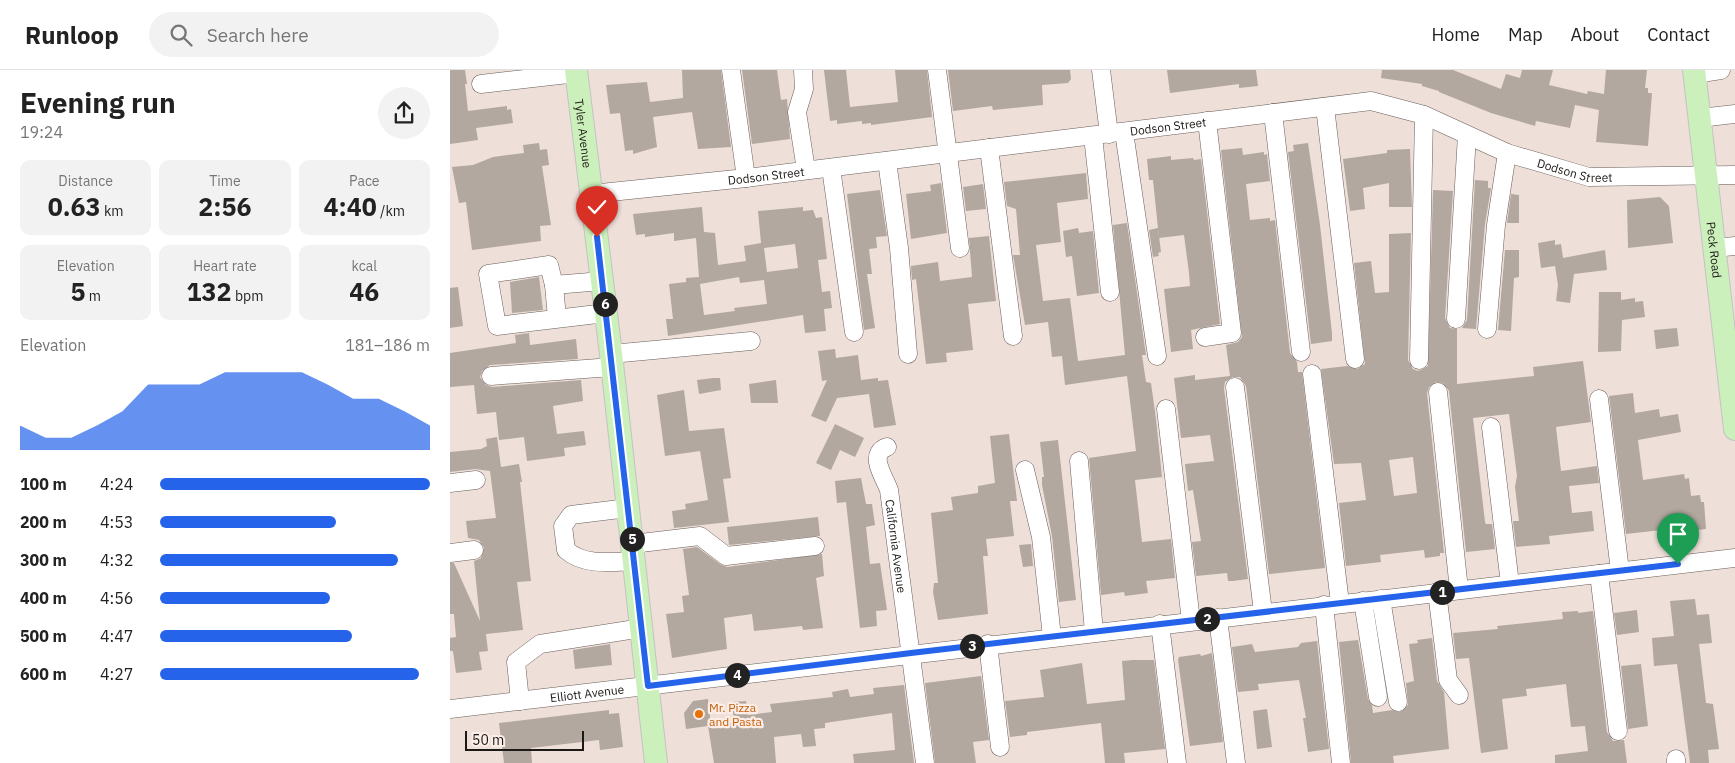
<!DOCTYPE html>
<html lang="en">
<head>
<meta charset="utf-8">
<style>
	:root { --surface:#fff; --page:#f2f2f2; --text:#222; --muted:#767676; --line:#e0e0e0; --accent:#2563eb }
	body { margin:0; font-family:"IBM Plex Sans",sans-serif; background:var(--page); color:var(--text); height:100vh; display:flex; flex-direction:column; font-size:19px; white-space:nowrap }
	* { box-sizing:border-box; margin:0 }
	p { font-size:16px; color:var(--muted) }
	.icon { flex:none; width:28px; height:28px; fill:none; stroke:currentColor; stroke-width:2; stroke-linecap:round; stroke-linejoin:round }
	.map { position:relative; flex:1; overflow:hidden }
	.details { display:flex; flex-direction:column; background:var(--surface); width:450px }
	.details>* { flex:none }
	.scale { position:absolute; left:15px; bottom:12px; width:119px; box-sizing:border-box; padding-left:5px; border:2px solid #1c1816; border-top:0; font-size:14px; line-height:18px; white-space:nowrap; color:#1c1816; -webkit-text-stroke:4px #fbede7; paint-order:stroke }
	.pin { position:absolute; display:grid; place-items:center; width:42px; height:42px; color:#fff; margin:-51px -21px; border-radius:50% 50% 50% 0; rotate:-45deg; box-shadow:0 0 5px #0007 }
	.pin .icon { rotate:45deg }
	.km { position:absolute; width:25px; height:25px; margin:-12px; border-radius:50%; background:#222; color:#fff; font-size:14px; line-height:25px; text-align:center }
	.round { display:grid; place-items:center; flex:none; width:52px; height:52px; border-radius:26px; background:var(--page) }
	.head { display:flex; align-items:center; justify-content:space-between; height:85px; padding:0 20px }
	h1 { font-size:28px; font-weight:800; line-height:38px }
	.metrics { display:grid; grid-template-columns:repeat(3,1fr); gap:8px; height:85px; padding:5px 20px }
	.metrics div { display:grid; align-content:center; border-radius:10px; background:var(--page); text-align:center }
	.metrics b { font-size:25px; font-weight:800 }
	.metrics small { font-size:14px; font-weight:400 }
	.metrics p { font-size:14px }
	.chart { height:140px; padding:10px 20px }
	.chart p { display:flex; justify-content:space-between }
	.chart svg { width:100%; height:90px; margin-top:5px; fill:var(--accent); opacity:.7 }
	ul { padding:0 20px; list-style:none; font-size:16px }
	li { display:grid; grid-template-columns:80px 60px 1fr; align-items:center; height:38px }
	li i { height:12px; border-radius:6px; background:var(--accent) }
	header { display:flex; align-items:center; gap:30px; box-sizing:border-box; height:70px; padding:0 25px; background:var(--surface); border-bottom:1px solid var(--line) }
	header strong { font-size:24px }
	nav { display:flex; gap:28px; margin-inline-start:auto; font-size:18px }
	.search { width:350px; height:45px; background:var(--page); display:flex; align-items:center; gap:12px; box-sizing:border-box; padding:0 18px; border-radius:28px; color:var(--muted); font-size:19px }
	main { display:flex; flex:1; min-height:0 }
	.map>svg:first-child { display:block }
	.building { fill:#b2a89f; fill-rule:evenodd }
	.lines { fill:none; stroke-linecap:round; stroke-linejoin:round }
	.minor-casing { stroke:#6a5e59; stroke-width:19 }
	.major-casing { stroke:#c4c3c2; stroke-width:24 }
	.minor { stroke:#fff; stroke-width:18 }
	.major { stroke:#cbf0bb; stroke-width:22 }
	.route-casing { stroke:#fff; stroke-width:10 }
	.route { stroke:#2563eb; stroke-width:6 }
	.food-dot { fill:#e8710a; stroke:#fbede7; stroke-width:2 }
	.labels { text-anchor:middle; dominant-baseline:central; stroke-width:4.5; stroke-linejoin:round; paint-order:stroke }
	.street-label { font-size:12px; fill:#1c1816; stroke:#fbede7 }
	.food-label { font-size:12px; fill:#c56008; stroke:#fbede7; text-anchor:start }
</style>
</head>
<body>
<header>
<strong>Runloop</strong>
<div class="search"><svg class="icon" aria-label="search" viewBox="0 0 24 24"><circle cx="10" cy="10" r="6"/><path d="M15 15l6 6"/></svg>Search here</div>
<nav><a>Home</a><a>Map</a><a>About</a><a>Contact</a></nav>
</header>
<main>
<section class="details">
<div class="head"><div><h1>Evening run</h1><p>19:24</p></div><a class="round"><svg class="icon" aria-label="share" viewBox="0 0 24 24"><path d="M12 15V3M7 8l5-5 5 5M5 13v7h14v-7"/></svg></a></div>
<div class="metrics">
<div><p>Distance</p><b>0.63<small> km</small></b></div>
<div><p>Time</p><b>2:56</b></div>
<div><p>Pace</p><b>4:40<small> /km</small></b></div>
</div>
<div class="metrics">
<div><p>Elevation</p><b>5<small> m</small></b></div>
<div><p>Heart rate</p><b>132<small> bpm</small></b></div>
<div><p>kcal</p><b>46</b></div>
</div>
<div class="chart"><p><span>Elevation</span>181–186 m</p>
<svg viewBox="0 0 160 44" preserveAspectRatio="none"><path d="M0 44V32L10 38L20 38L30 32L40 25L50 12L60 12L70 12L80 6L90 6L100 6L110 6L120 12L130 19L140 19L150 25L160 32V44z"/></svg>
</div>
<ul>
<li><b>100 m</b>4:24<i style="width:100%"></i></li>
<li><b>200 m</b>4:53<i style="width:65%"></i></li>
<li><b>300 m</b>4:32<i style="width:88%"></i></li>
<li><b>400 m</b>4:56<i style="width:63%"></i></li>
<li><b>500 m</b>4:47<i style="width:71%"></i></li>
<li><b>600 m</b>4:27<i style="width:96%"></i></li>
</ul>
</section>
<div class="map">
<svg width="1285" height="693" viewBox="0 0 1285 693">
	<rect width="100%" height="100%" fill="#eedfd9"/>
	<g class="building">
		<polygon points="0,0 15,0 17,14 15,14 18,41 57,36 57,40 61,39 63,53 26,58 28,70 0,74"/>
		<polygon points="232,0 271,0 281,77 248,79 242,42 203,47 207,77 183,84 183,80 175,81 170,43 160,44 156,15 197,12 200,32 233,28"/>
		<polygon points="292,0 327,0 331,30 337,29 340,69 302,74"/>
		<polygon points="374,0 396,0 400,37 448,32 445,0 477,0 482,47 421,55 421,53 412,54 412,51 387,54 387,50 380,51"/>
		<polygon points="498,0 620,0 621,9 618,13 592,15 593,35 543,40 542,36 503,41"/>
		<polygon points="717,0 806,0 808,16 789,18 789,14 720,23"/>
		<polygon points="932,0 1003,0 1051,19 1056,4 1070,8 1072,0 1103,0 1099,15 1137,24 1138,21 1154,24 1156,0 1197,0 1195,18 1198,18 1198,23 1202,23 1198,76 1146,72 1149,40 1125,35 1120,58 1086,51 1085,56 1041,43 989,22 989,21 972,16 972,14 931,8"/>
		<polygon points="89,73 90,80 97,79 99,95 92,96 101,155 90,156 91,171 22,180 16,132 9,133 2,97 23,95 43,87 74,83 73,75"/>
		<polygon points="858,73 870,155 882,263 882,271 861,274 838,82 844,81 843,75"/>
		<polygon points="792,78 793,85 814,82 814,85 817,84 820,111 796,114 800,150 820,148 820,151 825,150 840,283 847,292 848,302 852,302 875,498 819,504 796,316 790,307 783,307 775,312 774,318 798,509 783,511 778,511 777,503 746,506 742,472 751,471 743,420 738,421 735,394 764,391 760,365 731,368 724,308 745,305 745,310 780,306 776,275 788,272 792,267 771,80"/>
		<polygon points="960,79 962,137 939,137 939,113 913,118 915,139 900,141 893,89 937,83 937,80"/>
		<polygon points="721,86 721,90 743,88 744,90 751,89 770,254 741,260 743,279 721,282 714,219 740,216 739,203 734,165 709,168 703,110 699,110 697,89"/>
		<polygon points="636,103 638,129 607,133 611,172 586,175 593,231 620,228 628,291 675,285 663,155 677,153 696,285 692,285 696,312 701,313 706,349 712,407 685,410 692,472 721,469 725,508 696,511 698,523 675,526 674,522 651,525 639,388 686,381 677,306 615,315 612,286 602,287 598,252 575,255 563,185 570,185 566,139 557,136 554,112"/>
		<polygon points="1025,110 1038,111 1038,118 1041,118 1035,154 1026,259 1012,258 1017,250"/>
		<polygon points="491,113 497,163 461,169 456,124 481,121 480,115"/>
		<polygon points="533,114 536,139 516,141 513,117"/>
		<polygon points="430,120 437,166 426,167 427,178 419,179 422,204 417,204 425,258 414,260 397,124"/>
		<path d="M 983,120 L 1003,121 L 995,248 L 1000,258 L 1007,259 L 1007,314 L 1084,306 L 1083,297 L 1133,291 L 1141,352 L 1106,357 L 1111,401 L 1147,396 L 1149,413 L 1119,416 L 1122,443 L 1142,441 L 1144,461 L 1099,466 L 1100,474 L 1066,477 L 1063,451 L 1069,451 L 1065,417 L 1067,406 L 1059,344 L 1023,348 L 1035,452 L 1036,454 L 1042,454 L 1045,479 L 1016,482 L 999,321 L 993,313 L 986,312 L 979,317 L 977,323 L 994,483 L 990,483 L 990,486 L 975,488 L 974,480 L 930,485 L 931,492 L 896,496 L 889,433 L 916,430 L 911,393 L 884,394 L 871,299 L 897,296 L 907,299 L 915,294 L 904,193 L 921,191 L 925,223 L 939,222 L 939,164 L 961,163 L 958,290 L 963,299 L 968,301 L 978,296 ZM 963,387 L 967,423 L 944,426 L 939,390 Z"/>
		<polygon points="1061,124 1069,125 1069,153 1057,153"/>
		<polygon points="1210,127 1219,136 1223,173 1178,178 1177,130"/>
		<path d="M 252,137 L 254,162 L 265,163 L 268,195 L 296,191 L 294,176 L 311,173 L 308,141 L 353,137 L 353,141 L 363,140 L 366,148 L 372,147 L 377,189 L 368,190 L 372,222 L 380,221 L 382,238 L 374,239 L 376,261 L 355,263 L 353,245 L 218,266 L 216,249 L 223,249 L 219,214 L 236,212 L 236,208 L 249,207 L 246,168 L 224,171 L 224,163 L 195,167 L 195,164 L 186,165 L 183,144 ZM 345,174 L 348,198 L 317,202 L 314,178 ZM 289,207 L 290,213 L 314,210 L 317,234 L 284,238 L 285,241 L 254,245 L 250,214 Z"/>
		<polygon points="628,158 629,163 643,161 649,223 627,226 622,186 616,187 613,161"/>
		<polygon points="708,158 711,182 708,183 709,186 703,187 699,160"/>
		<polygon points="539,166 546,231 518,234 523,280 496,283 497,292 476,294 466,209 462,210 461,196 488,192 490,211 522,207 519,168"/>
		<polygon points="1105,170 1105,175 1111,174 1113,188 1155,180 1157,200 1124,204 1120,233 1106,231 1108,215 1105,196 1091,198 1088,173"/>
		<polygon points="1055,180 1069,180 1069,207 1064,208 1061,261 1048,260"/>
		<polygon points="89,207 93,240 62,243 60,212"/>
		<polygon points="8,217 13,256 0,258 0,218"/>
		<polygon points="1149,222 1171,222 1171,230 1185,228 1185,232 1193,231 1195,247 1172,250 1171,281 1148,282"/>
		<polygon points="1227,258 1229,276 1206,279 1204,260"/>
		<polygon points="79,263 80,275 126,269 128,289 40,295 32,301 30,307 36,315 42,317 131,310 133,331 103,336 107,364 134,361 136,375 114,378 115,386 77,391 74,367 49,370 46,342 27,344 24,315 0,317 0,283 66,273 65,265"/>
		<polygon points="385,279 386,288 408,285 411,310 428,308 428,311 438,310 446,355 424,358 419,324 387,328 376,352 361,346 377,310 372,311 368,281"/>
		<polygon points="264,308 270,308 271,320 249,324 247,310"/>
		<polygon points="326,310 328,333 301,333 299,314"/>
		<polygon points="234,320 239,361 274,358 281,408 273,409 279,452 224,458 222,441 236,439 235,434 258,430 250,381 215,386 207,325"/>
		<polygon points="1183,323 1185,343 1209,339 1210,347 1228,344 1231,362 1188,370 1193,410 1234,404 1235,409 1239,408 1241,426 1250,425 1251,432 1254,432 1256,459 1220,463 1220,459 1176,464 1159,326"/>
		<polygon points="385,354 414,368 405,387 390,380 381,400 366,393"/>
		<polygon points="559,364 567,431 560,431 564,466 536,469 538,486 533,486 538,544 488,550 483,522 484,513 488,513 481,443 503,440 501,427 528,423 528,416 545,413 540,366"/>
		<polygon points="47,367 51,397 69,394 72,412 70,412 81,511 67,512 73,560 36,564 38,581 29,582 32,600 6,603 3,581 0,581 0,568 6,567 4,544 0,544 0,493 4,493 30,551 24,491 31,488 34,478 29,470 18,468 16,451 46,448 40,401 25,399 0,402 0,382 31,379 37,376 36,369"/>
		<polygon points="608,370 626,530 609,532 602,466 592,415 592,407 594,407 590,372"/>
		<polygon points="411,408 416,434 422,434 425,455 416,457 420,494 430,493 437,540 426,541 427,556 410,558 396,432 387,433 385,411"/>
		<polygon points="368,447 370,466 279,475 277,457"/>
		<polygon points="581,474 583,496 573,497 569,475"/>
		<polygon points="247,477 270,494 277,497 372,484 374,506 366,508 373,558 353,560 352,556 304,561 302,544 274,548 277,579 222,588 216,544 234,542 232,526 239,525 233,479"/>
		<polygon points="1245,529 1247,545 1259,544 1262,573 1249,574 1256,633 1263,634 1269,679 1258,680 1259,693 1240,693 1227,594 1204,596 1202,568 1224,566 1220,531"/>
		<polygon points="1187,540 1189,562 1167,565 1164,543"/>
		<polygon points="1128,541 1128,543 1143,541 1157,662 1163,671 1174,670 1177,693 1105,693 1105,685 1138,681 1135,656 1121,657 1116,614 1076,619 1077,626 1052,629 1058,679 1031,683 1019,588 1006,589 1003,563 1048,559 1047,556 1113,549 1112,542"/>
		<polygon points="982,568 987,611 994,622 999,679 943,686 944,693 901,693 889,572 908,570 918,629 922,635 923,643 942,640 949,642 958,635 956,613 964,611 959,574 968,573 967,570"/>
		<polygon points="867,571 879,679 858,682 853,648 856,648 849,610 808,614 809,620 788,622 782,577 802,574 805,582 848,577 851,573"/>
		<polygon points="160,574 162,595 125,599 123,580"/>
		<polygon points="762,583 773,672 740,676 728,590 729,587 750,584 751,586"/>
		<polygon points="683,590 704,590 715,679 674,683 675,693 655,693 651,653 577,662 577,665 560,667 555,631 594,627 590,600 632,593 637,634 675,630 672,591"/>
		<polygon points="1191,594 1198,656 1178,659 1171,596"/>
		<polygon points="531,606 539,670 523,672 526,693 485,693 475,613"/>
		<polygon points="454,615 464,693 404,693 403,684 445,680 442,643 375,653 375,658 364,659 366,676 353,677 351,664 324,667 326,693 264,693 258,656 236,659 234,643 243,631 258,629 261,655 284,652 282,632 296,631 298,645 322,642 320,634 383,627 382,622 398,619 400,627 424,624 423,618"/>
		<polygon points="817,639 822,677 807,679 803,641"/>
		<polygon points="159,640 159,644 169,643 173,677 150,680 149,670 81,678 82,693 54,693 49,653"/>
	</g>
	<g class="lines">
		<defs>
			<g id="minor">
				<polyline points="281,0 296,108"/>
				<polyline points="353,0 354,19 347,42 356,100"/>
				<polyline points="487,0 510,178"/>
				<polyline points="651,0 659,64"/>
				<polyline points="1245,4 1271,0"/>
				<polyline points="31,14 127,3"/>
				<polyline points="875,37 905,289"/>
				<polyline points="823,43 851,282"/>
				<polyline points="1250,48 1285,44"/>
				<polyline points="674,62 707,286"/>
				<polyline points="643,66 660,222"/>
				<polyline points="539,78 563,266"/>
				<polyline points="437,91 449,178 458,284"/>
				<polyline points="381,98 404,262"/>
				<path id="s1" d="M 141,124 L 296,108 L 921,31 L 974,45 L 1057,83 L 1139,107 L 1285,105"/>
				<polyline points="1265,178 1285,176"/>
				<polyline points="152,211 104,215 99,195 38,204 47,256 156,243"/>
				<polyline points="104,215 107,248"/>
				<polyline points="1006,249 1017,65"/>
				<polyline points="1037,259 1046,155 1057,83"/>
				<polyline points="755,267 782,263 757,51"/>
				<polyline points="161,284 301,271"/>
				<polyline points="969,290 974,45"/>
				<polyline points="862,304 890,533"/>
				<polyline points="41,306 162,297"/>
				<polyline points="785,317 813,542"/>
				<polyline points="988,322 1009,520"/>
				<polyline points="1149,329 1170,501"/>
				<polyline points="716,339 741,551"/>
				<polyline points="1041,357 1060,514"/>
				<path id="s2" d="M 437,377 C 417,384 435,408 439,420 L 475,693"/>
				<polyline points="629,391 644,562"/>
				<polyline points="575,400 591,467 602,567"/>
				<polyline points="0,413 26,410"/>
				<path d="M 178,438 L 121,445 L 113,456 L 116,480 C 134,496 161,492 184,491"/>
				<polyline points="182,474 250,466 276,486 365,476"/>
				<polyline points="0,483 24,480"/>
				<polyline points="1149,504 1168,661"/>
				<polyline points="987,522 998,610 1009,625"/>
				<polyline points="931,529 948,632"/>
				<polyline points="913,531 928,627"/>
				<polyline points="874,535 891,693"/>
				<polyline points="768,548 786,693"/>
				<polyline points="710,554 727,693"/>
				<polyline points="538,574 550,677"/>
				<polyline points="70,631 66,592 90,574 192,558"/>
				<path id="s3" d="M 0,639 L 1285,488"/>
				<polyline points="1226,689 1226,693"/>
			</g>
			<g id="major">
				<path id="s4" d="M 126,0 L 161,284 L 206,693"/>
				<path id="s5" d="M 1244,0 L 1285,359"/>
			</g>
		</defs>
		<use href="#minor" class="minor-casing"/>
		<use href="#major" class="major-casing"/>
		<use href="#minor" class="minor"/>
		<use href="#major" class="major"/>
	</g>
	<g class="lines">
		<defs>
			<polyline id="route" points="147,167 198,616 461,583 1228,494"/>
		</defs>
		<use href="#route" class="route-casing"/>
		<use href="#route" class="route"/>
	</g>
	<circle class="food-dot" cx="249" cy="644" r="5"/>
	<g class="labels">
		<g class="street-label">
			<text stroke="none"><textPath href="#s1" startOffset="581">Dodson Street</textPath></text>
			<text stroke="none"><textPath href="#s4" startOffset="64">Tyler Avenue</textPath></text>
			<text stroke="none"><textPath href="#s1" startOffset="1002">Dodson Street</textPath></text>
			<text stroke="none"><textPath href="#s1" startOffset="176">Dodson Street</textPath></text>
			<text stroke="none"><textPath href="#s5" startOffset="181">Peck Road</textPath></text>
			<text stroke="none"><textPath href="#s2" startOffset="106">California Avenue</textPath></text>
			<text stroke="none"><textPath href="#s3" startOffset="138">Elliott Avenue</textPath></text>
		</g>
		<g class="food-label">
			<text x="259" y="637">Mr. Pizza<tspan x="259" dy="14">and Pasta</tspan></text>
		</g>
	</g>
</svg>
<div class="scale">50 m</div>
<div class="pin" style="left:1228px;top:494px;background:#1e9e55"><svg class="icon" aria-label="arrive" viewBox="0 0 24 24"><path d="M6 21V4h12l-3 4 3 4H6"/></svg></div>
<div class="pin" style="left:147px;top:167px;background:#d93025"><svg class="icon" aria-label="check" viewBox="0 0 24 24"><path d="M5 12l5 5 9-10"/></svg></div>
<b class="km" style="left:992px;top:522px">1</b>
<b class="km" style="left:757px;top:549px">2</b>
<b class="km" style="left:522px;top:576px">3</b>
<b class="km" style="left:287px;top:605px">4</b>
<b class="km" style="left:182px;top:469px">5</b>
<b class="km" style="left:155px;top:234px">6</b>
</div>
</main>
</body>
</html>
